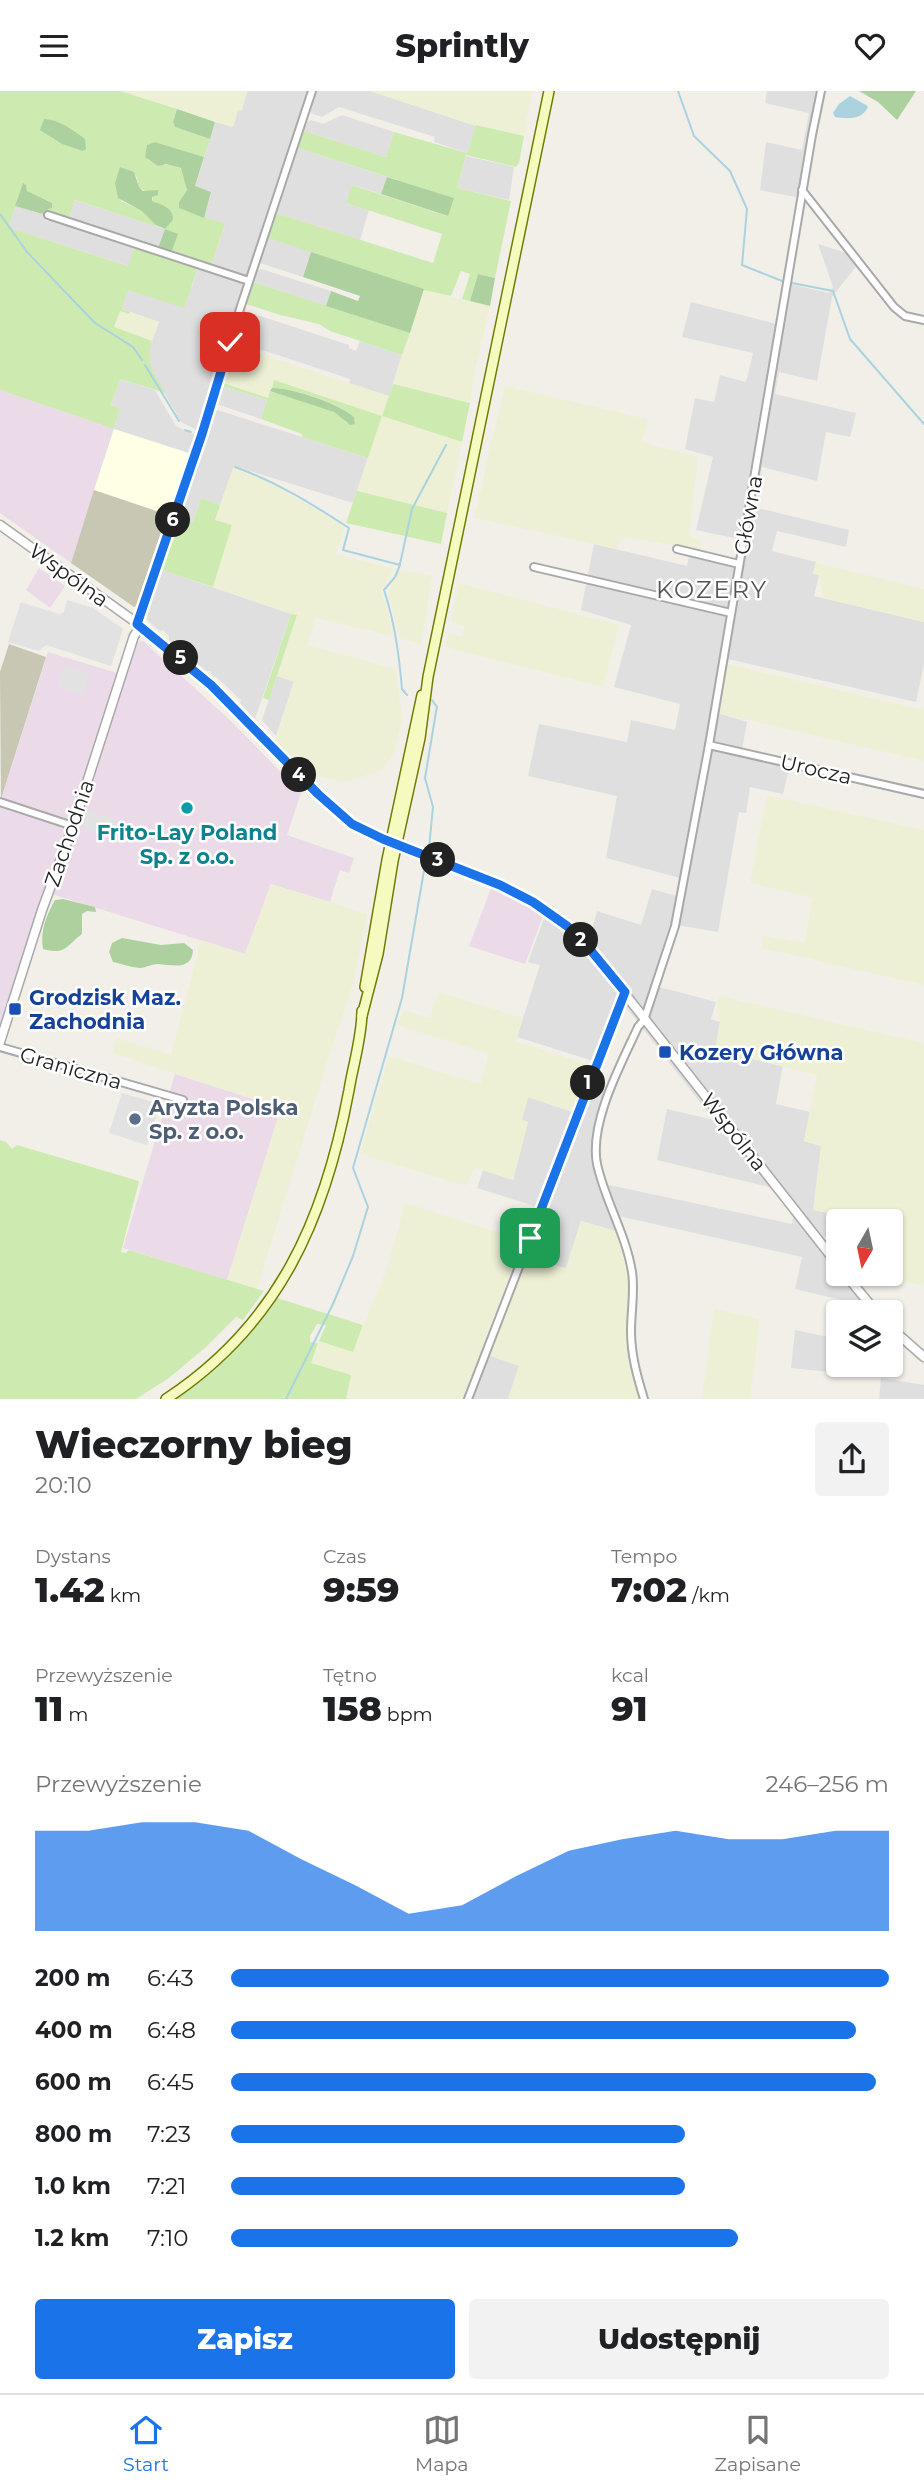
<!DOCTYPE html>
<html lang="pl">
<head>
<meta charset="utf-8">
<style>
	:root { --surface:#fff; --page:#f2f2f2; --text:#202124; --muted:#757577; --line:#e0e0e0; --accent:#1a73e8 }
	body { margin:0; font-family:Montserrat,sans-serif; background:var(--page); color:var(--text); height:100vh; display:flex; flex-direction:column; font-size:26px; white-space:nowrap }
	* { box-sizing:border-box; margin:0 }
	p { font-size:23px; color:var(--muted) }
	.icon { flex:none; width:38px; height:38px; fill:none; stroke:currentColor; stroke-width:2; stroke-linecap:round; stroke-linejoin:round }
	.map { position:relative; height:1308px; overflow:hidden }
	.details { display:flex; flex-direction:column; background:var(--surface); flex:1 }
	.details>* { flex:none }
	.needle { width:46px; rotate:189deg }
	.fabs { position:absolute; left:826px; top:1118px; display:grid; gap:14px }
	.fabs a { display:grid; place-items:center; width:77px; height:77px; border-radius:7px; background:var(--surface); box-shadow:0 2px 5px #0004; font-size:35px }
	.pin { position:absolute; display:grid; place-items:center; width:60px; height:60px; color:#fff; margin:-30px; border-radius:14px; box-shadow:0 4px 10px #0006 }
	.km { position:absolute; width:35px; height:35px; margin:-18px; border-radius:50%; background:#222; color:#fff; font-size:19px; line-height:35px; text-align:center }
	.round { display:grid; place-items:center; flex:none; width:74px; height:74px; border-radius:7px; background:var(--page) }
	.summary { display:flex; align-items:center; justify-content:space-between; height:119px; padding:0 35px }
	h1 { font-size:38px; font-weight:800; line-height:52px }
	.stats { display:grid; grid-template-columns:repeat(3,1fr); gap:10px; height:119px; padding:7px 35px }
	.stats div { display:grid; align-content:center }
	.stats b { font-size:35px; font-weight:800 }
	.stats small { font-size:19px; font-weight:400 }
	.stats p { font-size:19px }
	.chart { height:196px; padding:14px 35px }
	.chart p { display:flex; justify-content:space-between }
	.chart svg { width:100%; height:126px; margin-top:7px; fill:var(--accent); opacity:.7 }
	.action { display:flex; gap:14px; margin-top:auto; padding:14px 35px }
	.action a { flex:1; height:80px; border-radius:7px; background:var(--accent); color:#fff; font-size:28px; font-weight:800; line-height:80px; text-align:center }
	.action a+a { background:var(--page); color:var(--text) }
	ul { padding:0 35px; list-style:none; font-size:23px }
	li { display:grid; grid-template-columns:112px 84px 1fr; align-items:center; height:52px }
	li i { height:18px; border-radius:9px; background:var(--accent) }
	header { display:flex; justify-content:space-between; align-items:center; height:91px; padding:0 35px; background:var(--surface); font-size:32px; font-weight:800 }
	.tab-bar { display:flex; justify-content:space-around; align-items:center; height:98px; border-top:2px solid var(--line); background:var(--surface); font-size:19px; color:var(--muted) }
	.tab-bar a { display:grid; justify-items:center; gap:4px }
	.tab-bar .selected { color:var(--accent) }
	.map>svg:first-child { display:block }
	.residential { fill:#e0dfdf }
	.industrial { fill:#ebdbe8 }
	.education { fill:#ffffe5 }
	.construction { fill:#c7c7b4 }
	.farmland { fill:#eef0d5 }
	.grass { fill:#cdebb0 }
	.forest { fill:#add19e }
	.parking { fill:#e2e2e2 }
	.water { fill:#aad3df }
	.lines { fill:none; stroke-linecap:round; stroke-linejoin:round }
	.stream { stroke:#aad3df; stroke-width:2 }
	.minor-casing { stroke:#a9a9a9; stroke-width:10 }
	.tertiary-casing { stroke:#a9a9a9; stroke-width:11 }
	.secondary-casing { stroke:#707d05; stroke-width:12 }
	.minor { stroke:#fff; stroke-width:6 }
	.tertiary { stroke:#fff; stroke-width:8 }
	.secondary { stroke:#f7fabf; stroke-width:9 }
	.route-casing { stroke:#fff; stroke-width:14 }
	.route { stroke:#1a73e8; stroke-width:9 }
	.culture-dot { fill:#0f9aa8; stroke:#fff; stroke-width:2.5 }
	.transit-dot { fill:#1a4fb4; stroke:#fff; stroke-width:2.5 }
	.service-dot { fill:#5c6f8a; stroke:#fff; stroke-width:2.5 }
	.labels { text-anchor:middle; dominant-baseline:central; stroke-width:5; stroke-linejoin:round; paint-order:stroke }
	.street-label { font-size:21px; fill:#222; stroke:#fff }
	.culture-label { font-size:21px; font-weight:bold; fill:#0d838f; stroke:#fff }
	.transit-label { font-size:21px; font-weight:bold; fill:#164399; stroke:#fff; text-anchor:start }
	.service-label { font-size:21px; font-weight:bold; fill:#4e5e75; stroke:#fff; text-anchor:start }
	.quarter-label { font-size:24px; letter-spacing:2px; fill:#555; stroke:#fff }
</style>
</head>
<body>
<header><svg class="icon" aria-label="menu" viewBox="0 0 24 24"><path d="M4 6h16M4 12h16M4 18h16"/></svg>Sprintly<svg class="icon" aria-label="heart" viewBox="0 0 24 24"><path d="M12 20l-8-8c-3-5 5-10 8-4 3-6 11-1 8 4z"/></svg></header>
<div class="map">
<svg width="924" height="1308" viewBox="0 0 924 1308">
	<rect width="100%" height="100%" fill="#f2efe9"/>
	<g class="residential">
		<polygon points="247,0 308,0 248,187 211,175 225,134 204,127 211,101 195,96 215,31 233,36 238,18 242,19"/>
		<polygon points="316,0 370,0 476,35 467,62 434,51 435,46 339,16 322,26 311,22 312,10"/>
		<polygon points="767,0 818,0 800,107 760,99 766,51 802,59 809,22 765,12"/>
		<polygon points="342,24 394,41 386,66 304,40 307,31 311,29 323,33"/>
		<polygon points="298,57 387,86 381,103 353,94 346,112 369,119 360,149 276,122"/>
		<polygon points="466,65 514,76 509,109 457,97"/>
		<polygon points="74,109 165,138 158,157 68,128"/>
		<polygon points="15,115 46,124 45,130 54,130 134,157 129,175 12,138 9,133"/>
		<polygon points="268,147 311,161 303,186 260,172"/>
		<polygon points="818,153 850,163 858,173 832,206 817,290 779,281 775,303 856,322 850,346 826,341 817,390 762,376 754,416 849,439 846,456 777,440 772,460 816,471 813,482 819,484 814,505 924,531 924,573 916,611 728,568 718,622 747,631 741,664 790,675 783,703 750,696 746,722 739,721 718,841 670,833 652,894 716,911 711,928 720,931 715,959 783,974 776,1013 810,1021 804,1050 821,1055 814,1119 866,1130 838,1130 838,1149 813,1143 838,1178 838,1183 842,1183 867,1215 795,1198 802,1166 614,1124 622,1142 581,1130 566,1178 525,1166 544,1118 477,1097 483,1079 513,1089 528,1031 521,1029 528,1006 578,1023 589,994 608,1000 596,1052 603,1095 608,1098 609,1094 792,1133 794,1121 778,1098 657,1069 667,1018 714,1029 618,906 593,970 517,946 540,874 528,871 546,822 586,860 597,820 641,834 652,798 677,805 680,787 606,767 617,705 528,685 539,633 627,651 631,629 675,639 680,613 614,596 631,534 581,519 594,453 687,475 690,461 735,470 739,448 696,439 713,366 685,358 695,307 714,311 720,284 746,291 753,262 682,246 691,211 784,235 790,193 829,202 833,196"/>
		<polygon points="198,177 244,192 245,195 199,340 181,331 149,275 147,264 159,231 122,218 128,198 192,196"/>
		<polygon points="261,178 331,200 326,215 253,191 257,180"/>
		<polygon points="248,221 349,254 349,257 356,260 360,250 402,264 389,305 349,293 350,288 235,250 243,223"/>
		<polygon points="120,288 155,299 176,335 197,345 192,363 114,338 120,317 111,314"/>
		<polygon points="222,295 267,309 261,328 216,313"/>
		<polygon points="214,318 368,367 353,412 234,375 220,414 201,407 193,431 177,426"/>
		<polygon points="159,478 291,523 255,628 240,612 241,609 215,585 214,587 210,580 206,580 169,549 169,545 163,539 159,540 143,525"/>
		<polygon points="277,585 294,590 276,645 262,629"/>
		<polygon points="795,1239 838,1248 839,1282 791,1277"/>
		<polygon points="488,1264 519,1275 508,1308 472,1308"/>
		<polygon points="881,1287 924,1294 924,1308 879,1308"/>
	</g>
	<g class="industrial">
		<polygon points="0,299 114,338 71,472 0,422"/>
		<polygon points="39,477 65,495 50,517 26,499"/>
		<polygon points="143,550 233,632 301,702 287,744 354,767 349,782 340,779 330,811 271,793 245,863 45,801 0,944 0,712 48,561 127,585 138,551"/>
		<polygon points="492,795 529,814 543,825 525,873 469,855"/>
		<polygon points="175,983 281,1017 227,1189 123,1157"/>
	</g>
	<polygon class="education" points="114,338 188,362 168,424 94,399"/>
	<g class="construction">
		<polygon points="94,399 168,424 138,515 134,516 71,472"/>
		<polygon points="9,553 46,566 1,708 0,581"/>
	</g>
	<g class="farmland">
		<polygon points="120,0 247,0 241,20 238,19 233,36"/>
		<polygon points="370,0 532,0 524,45 477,34 476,35"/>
		<polygon points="424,199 490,215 474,283 470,312 393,293"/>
		<polygon points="120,220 129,223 130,221 159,231 152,250 114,237"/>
		<polygon points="233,254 389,305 382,325 462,351 447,422 357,400 382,325 274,290 268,307 223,292"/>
		<polygon points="505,295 648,328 642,351 698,366 689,444 701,450 700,459 622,446 617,458 474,427"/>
		<polygon points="233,377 264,388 345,436 336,463 394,478 381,501 388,520 392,545 316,527 307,554 396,578 402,628 394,661 386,674 376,681 346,691 307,683 275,650 294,591 277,585 297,525 213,496 232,435 215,429"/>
		<polygon points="816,472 924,498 924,531 823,507 819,484 813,483"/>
		<polygon points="399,479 432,485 421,553 400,548 389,505 389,498"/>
		<polygon points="459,492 619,534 603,596 445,556 448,542 462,546 465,536 451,531"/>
		<polygon points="726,573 924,619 924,670 718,622"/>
		<polygon points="767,704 924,739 924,894 762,857 764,845 804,852 813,807 750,792"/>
		<polygon points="271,793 367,823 352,897 335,946 257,1198 227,1189 281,1017 112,962 117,947 171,964 201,849 245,863"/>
		<polygon points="438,901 523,927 516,950 590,974 573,1021 528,1006 522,1029 528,1031 513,1089 475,1077 466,1095 360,1063 389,965 480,993 489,963 397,934 404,919 430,927"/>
		<polygon points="719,905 924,952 924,1195 865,1183 891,1183 891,1130 866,1130 813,1119 821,1055 804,1050 817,984 715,959 720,931 716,911"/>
		<polygon points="405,1112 522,1149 463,1308 346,1308 350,1284 310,1272 319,1250 353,1260 388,1175"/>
		<polygon points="581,1130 618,1141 625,1163 630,1199 631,1268 640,1308 508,1308 519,1275 488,1264 525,1166 566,1177"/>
		<polygon points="714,1218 760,1228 750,1308 702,1308"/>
	</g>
	<g class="grass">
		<path d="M 0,0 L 120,0 L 177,18 L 173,31 L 175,36 L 210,48 L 204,66 L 155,51 L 148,69 C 160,75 170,72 182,78 L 187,99 L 179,111 L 181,118 L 225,133 L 211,175 L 171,162 L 165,138 L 173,129 L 152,110 L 153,105 L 139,96 L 136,84 L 116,92 L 121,110 L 143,120 L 158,136 L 75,109 L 68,128 L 47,121 L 49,110 L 42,109 L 27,100 L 26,94 L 23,93 L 9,133 L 13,138 L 128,175 L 134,157 L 198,177 L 184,217 L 128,199 L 122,218 L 130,221 L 129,223 L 120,220 L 114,236 L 152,250 C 145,272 154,284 166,302 L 120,288 L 111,314 L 120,317 L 114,338 L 0,299 Z"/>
		<polygon points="476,34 524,45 519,72 516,76 466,64 457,97 511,110 495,187 478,183 470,210 462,208 470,183 461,180 451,205 424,199 268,147 276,122 433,172 442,143 346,112 352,94 447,125 453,107 298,57 304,40 386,66 394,41 467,62"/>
		<polygon points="253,191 410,242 402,264 330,240 319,233 280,224 246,213"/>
		<path d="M 274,289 L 382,325 L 393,293 L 470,312 L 462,351 L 382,325 L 368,367 L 302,346 L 302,343 L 261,328 L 267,309 L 222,295 L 223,292 L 268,307 L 270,300 C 294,308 331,311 346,332 L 355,333 L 354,326 C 340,312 291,296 272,297 Z"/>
		<polygon points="357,400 447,422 441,453 346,432"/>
		<polygon points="201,407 220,414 215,429 232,434 213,496 159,478 177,426 193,431"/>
		<polygon points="291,523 297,524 269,609 263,607"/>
		<polygon points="0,1049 6,1051 12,1058 17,1054 139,1090 121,1161 126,1162 129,1159 264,1200 243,1229 236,1226 206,1256 169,1287 136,1308 0,1308"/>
		<path d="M 277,1207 L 363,1234 L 353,1261 L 319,1250 L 326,1234 L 317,1233 L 310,1245 L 310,1251 L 318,1252 L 311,1272 L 351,1284 L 346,1308 L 175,1308 C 216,1279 246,1246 277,1207 Z"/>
	</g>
	<g class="forest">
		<polygon points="859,0 916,0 897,29 878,11"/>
		<polygon points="177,18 215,31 210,48 175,36 173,31"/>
		<path d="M 44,28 C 61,29 72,39 85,48 L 86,58 L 83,60 L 62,53 L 40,39 Z"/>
		<polygon points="155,51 204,66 195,95 211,101 204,127 179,117 179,111 187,99 181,77 166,73 158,75 145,66 147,54"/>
		<path d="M 120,76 L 134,81 L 139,96 L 143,100 L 158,99 L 158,104 L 152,106 L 152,110 C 161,114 174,116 173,129 L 165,138 L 178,143 L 171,162 L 158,157 L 165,138 L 156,134 L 142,120 L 118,107 L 115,92 Z"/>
		<polygon points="387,86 454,107 448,125 381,103"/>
		<polygon points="23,92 26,94 27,100 52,112 52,117 48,118 46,124 15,115"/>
		<polygon points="311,161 424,198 410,242 326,215 331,200 358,210 360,205 303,186"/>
		<polygon points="478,183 495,187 490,215 470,210"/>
		<path d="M 272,297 C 290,296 341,313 354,326 L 355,333 L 350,334 L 334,321 L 270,300 Z"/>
		<path d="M 63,808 L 95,816 L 96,821 L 87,820 L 82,823 L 82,843 C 65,856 66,864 43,858 C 40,840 46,825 55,809 Z"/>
		<path d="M 122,847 L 161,854 L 184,852 L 193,859 C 192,880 172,874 158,873 C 152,873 147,876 141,877 C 133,877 122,873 113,871 L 109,861 L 112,852 Z"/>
	</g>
	<g class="parking">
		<polygon points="67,509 93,517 123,538 111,575 46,554 39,560 8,551 21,511 59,523 64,521"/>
		<polygon points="63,574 89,582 83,604 57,596"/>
		<polygon points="87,719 116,728 111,745 82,736"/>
		<polygon points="122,1002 160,1013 147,1054 109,1042"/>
	</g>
	<path class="water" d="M 850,5 L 866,14 L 868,16 C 862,29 847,28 835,26 L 833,22 L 839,13 Z"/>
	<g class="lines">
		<g class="stream">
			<polyline points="678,0 694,45 730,80 747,118 742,174 782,190"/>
			<polyline points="0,123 27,161 95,232 133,256 142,269"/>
			<polyline points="792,192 833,200 850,248 924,333"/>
			<polyline points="145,274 179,330"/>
			<polyline points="185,339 191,341"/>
			<path d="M 235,376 C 277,391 312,413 349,437 L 343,459 L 400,474 L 395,486 L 384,499 C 395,532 399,564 402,598 L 407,604"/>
			<polyline points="400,473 412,418 446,354"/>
			<polyline points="429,757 433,716 425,687 436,621 437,616 432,609"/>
			<polyline points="286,1308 333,1213 353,1165 368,1116 353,1077 402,907 425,774"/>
		</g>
		<defs>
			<g id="minor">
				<polyline points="802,99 894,216 905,225 924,229"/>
				<polyline points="48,124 249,190"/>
				<polyline points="677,458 739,473"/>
				<polyline points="534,476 731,522"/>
				<polyline points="137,533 202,343 240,218 312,0"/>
				<polyline points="709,654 924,703"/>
				<polyline points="0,711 73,735"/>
				<polyline points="0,956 183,1009"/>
				<polyline points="468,1308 625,901"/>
				<path d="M 644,1308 C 637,1285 631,1264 631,1240 C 631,1220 635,1200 632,1181 C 626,1143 605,1110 597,1073 C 589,1032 621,973 638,936 L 644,929 L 675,835 L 709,654 L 812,44 L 821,0"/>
			</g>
			<g id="tertiary">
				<polyline points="0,434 141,535 189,574 235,617 328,713 352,733 375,745 516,801 567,835 596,866 838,1174"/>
				<polyline points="0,951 42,819 73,735 134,545 141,535"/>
				<polyline points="845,1183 877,1222"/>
				<polyline points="891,1237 924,1266"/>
			</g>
			<g id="secondary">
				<polyline points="365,896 387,769 422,604"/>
				<polyline points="362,925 378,863 393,770 420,647 428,586 549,0"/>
				<path d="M 166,1308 C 279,1234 325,1128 349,999 C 353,974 362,946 362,920"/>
			</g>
		</defs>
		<use href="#minor" class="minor-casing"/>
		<use href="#tertiary" class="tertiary-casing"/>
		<use href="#secondary" class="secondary-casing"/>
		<use href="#minor" class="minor"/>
		<use href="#tertiary" class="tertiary"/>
		<use href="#secondary" class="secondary"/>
	</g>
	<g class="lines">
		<defs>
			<polyline id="route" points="230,251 202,343 137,533 211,594 318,703 352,733 383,748 500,794 533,811 567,835 583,850 625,901 530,1147"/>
		</defs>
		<use href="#route" class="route-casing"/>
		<use href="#route" class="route"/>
	</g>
	<circle class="culture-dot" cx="187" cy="717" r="7"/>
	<g class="transit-dot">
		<rect x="8" y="911" width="14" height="14" rx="3.5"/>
		<rect x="658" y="954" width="14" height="14" rx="3.5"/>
	</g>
	<circle class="service-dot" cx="135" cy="1028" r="7"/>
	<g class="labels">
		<g class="street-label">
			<text transform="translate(748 424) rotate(-80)">Główna</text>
			<text transform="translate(69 484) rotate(36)">Wspólna</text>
			<text transform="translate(816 678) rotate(13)">Urocza</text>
			<text transform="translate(69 742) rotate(-71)">Zachodnia</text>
			<text transform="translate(71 977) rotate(16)">Graniczna</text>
			<text transform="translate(734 1041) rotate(52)">Wspólna</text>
		</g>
		<g class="culture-label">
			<text x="187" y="741">Frito-Lay Poland<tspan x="187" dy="24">Sp. z o.o.</tspan></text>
		</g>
		<g class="transit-label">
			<text x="29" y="906">Grodzisk Maz.<tspan x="29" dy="24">Zachodnia</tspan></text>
			<text x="679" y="961">Kozery Główna</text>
		</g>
		<g class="service-label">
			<text x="149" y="1016">Aryzta Polska<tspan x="149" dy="24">Sp. z o.o.</tspan></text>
		</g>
		<g class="quarter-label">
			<text x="712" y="498">KOZERY</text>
		</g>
	</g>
</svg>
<div class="fabs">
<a><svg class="needle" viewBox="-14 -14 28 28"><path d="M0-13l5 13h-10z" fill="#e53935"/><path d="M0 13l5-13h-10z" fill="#757577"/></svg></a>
<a><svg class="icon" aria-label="layers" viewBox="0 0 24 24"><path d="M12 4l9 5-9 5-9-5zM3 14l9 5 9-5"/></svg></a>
</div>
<div class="pin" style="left:530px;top:1147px;background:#1e9e55"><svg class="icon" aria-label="arrive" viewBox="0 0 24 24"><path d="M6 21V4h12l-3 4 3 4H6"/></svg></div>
<div class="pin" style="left:230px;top:251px;background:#d93025"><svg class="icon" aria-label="check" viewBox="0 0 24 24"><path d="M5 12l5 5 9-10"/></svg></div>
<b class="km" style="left:588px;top:992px">1</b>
<b class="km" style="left:581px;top:849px">2</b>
<b class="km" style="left:438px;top:769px">3</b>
<b class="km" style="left:299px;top:684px">4</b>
<b class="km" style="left:181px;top:567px">5</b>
<b class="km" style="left:173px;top:429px">6</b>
</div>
<section class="details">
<div class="summary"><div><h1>Wieczorny bieg</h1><p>20:10</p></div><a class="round"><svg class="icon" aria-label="share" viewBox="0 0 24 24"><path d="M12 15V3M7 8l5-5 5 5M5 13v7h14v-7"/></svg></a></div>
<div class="stats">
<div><p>Dystans</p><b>1.42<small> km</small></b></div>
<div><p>Czas</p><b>9:59</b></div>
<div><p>Tempo</p><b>7:02<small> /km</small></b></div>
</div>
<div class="stats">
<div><p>Przewyższenie</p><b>11<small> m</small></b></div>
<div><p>Tętno</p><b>158<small> bpm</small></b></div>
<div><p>kcal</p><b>91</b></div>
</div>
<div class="chart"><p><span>Przewyższenie</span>246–256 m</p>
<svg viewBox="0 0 160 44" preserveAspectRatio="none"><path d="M0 44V9L10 9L20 6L30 6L40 9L50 19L60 28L70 38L80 35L90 25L100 16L110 12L120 9L130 12L140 12L150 9L160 9V44z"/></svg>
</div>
<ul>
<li><b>200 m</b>6:43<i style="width:100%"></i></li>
<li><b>400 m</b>6:48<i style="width:95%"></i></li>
<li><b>600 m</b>6:45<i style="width:98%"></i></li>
<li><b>800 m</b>7:23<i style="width:69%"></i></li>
<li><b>1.0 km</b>7:21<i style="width:69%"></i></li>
<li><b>1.2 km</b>7:10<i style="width:77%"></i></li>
</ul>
<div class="action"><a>Zapisz</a><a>Udostępnij</a></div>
</section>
<nav class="tab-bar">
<a class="selected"><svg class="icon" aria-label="home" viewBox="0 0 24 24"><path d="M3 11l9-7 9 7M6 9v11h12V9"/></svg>Start</a>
<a><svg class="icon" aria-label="map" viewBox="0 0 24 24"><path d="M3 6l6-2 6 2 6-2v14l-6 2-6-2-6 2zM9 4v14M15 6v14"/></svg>Mapa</a>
<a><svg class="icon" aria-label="saved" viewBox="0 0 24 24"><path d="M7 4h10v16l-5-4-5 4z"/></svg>Zapisane</a>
</nav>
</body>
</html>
